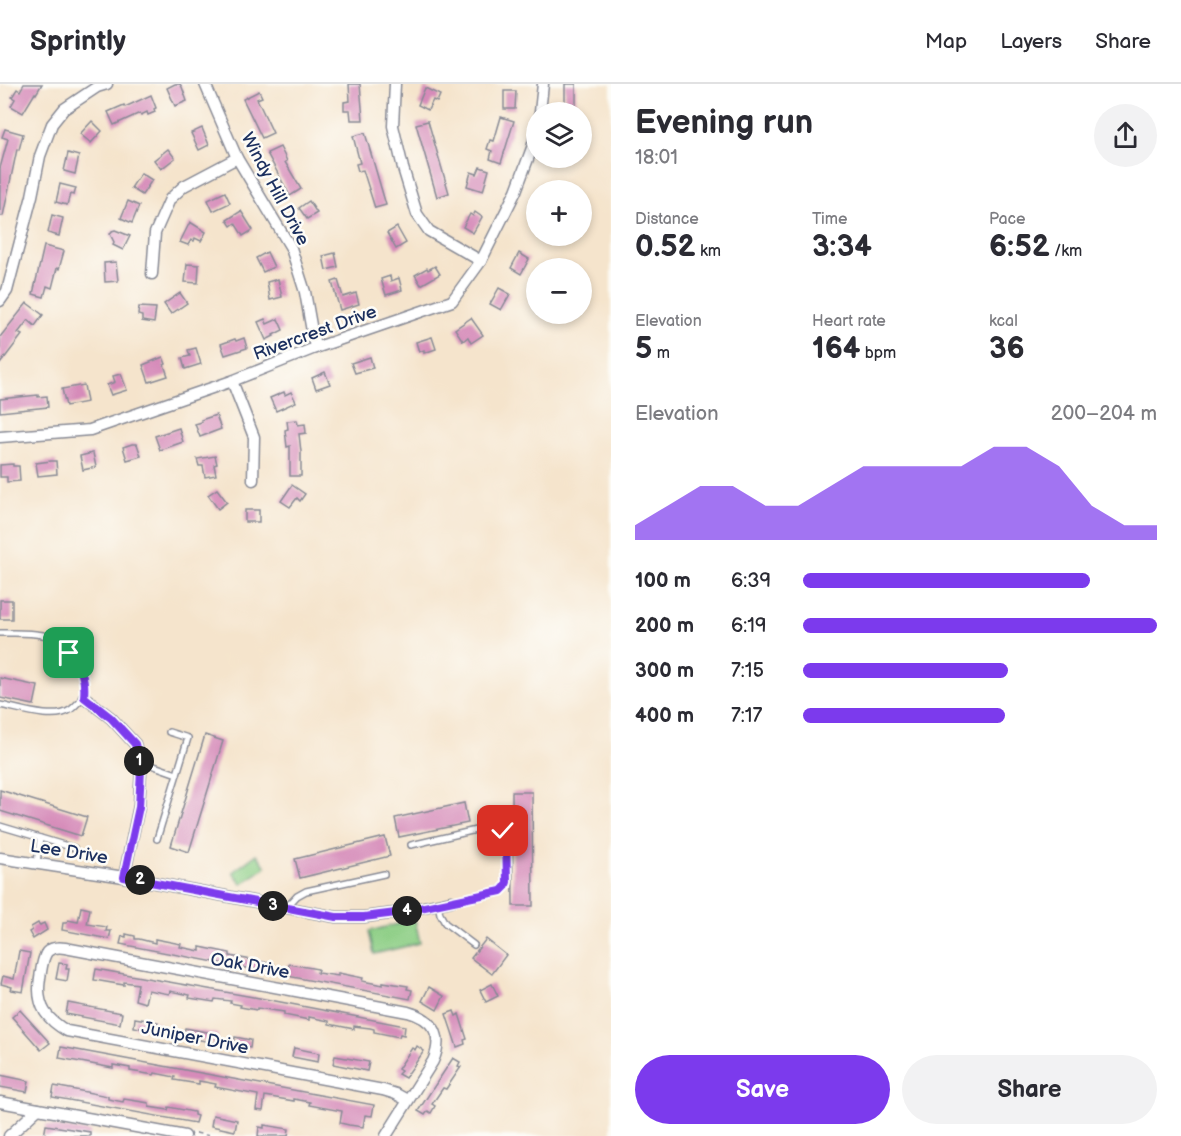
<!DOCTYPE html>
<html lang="en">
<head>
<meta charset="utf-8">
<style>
	:root { --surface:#fff; --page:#f2f2f3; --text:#2b2b33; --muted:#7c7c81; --line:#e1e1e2; --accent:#7c3aed }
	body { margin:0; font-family:"Balsamiq Sans",sans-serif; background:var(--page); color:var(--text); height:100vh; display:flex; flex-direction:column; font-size:22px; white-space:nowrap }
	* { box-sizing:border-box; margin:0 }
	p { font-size:20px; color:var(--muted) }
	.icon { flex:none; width:33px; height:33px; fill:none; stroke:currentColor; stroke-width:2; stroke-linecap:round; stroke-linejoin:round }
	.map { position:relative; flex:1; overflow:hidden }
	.side { display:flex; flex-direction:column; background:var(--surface); width:570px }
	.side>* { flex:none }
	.fabs { position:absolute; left:526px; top:18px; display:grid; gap:12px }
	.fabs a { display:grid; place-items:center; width:66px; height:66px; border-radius:50%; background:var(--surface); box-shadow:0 3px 9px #0003; font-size:30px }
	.pin { position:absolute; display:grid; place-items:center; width:51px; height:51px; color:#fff; margin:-26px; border-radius:12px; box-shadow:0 3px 9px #0006 }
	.km { position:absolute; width:30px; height:30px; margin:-15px; border-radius:50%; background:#222; color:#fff; font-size:16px; line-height:30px; text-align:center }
	.round { display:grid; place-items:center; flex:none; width:63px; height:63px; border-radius:32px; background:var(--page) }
	.summary { display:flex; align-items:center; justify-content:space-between; height:102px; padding:0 24px }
	h1 { font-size:33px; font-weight:700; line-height:45px }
	.figures { display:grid; grid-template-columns:repeat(3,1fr); gap:9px; height:102px; padding:6px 24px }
	.figures div { display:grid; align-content:center }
	.figures b { font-size:30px; font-weight:700 }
	.figures small { font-size:16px; font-weight:400 }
	.figures p { font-size:16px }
	.chart { height:168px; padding:12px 24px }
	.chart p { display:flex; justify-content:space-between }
	.chart svg { width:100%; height:108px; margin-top:6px; fill:var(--accent); opacity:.7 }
	.button { display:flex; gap:12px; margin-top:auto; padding:12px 24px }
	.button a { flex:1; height:69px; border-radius:36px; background:var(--accent); color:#fff; font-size:24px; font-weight:700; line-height:69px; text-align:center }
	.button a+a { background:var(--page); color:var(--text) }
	ul { padding:0 24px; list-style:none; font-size:20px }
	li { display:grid; grid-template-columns:96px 72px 1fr; align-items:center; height:45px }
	li i { height:15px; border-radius:8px; background:var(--accent) }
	header { display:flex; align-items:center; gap:36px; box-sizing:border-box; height:84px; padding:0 30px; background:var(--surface); border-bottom:2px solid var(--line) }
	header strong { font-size:28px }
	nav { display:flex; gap:33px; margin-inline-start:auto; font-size:21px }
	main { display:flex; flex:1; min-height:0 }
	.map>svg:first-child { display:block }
	.green { fill:#8fcf87; stroke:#557f72; stroke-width:1.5 }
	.building { fill:#d68bb9 }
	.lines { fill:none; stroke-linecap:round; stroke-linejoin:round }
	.service-casing { stroke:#888a95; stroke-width:8 }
	.minor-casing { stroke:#888a95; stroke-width:13 }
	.path { stroke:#888a95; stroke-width:1.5; stroke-dasharray:4.5 4.5; stroke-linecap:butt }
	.service { stroke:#fff; stroke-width:5 }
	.minor { stroke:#fff; stroke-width:10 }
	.route-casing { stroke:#fff; stroke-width:12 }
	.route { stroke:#7c3aed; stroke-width:8 }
	.labels { text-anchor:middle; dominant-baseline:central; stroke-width:5; stroke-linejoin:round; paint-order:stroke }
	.street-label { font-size:18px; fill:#1b2f5e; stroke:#fdfcf7 }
</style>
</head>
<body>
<header>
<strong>Sprintly</strong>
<nav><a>Map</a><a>Layers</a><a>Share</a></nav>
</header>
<main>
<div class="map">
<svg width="611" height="1052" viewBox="0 0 611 1052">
	<rect width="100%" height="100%" fill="#fdfcf7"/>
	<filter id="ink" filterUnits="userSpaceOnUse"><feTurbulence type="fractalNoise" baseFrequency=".0167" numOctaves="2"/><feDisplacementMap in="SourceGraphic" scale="12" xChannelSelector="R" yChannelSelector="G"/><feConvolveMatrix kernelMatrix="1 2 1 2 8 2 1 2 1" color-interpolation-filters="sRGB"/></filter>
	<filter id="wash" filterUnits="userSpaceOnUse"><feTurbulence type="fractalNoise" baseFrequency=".008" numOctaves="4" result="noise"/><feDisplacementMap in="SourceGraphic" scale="24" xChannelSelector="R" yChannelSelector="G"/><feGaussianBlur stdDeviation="1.35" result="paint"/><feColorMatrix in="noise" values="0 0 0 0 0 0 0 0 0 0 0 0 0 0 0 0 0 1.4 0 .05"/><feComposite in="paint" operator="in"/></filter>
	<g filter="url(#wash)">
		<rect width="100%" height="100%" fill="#f5e4cc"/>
		<g class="green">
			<polygon points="257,770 266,783 242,800 233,788"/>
			<polygon points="415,836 420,859 374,870 369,847"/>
		</g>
		<g id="blocks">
			<g class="building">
				<polygon points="24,0 42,0 36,10 35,9 23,29 11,22 15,15 12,13 17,5 20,7"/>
				<polygon points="175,0 180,0 182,3 187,17 175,22 167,4"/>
				<polygon points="349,0 360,0 363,36 351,36 350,26 344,26 344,18 350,17"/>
				<rect x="565" y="0" width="11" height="20"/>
				<polygon points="425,4 440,11 437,18 433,16 428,26 418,21"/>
				<polygon points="259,7 262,13 257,15 273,49 262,54 243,15"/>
				<polygon points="504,7 516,7 515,25 504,25"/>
				<polygon points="151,11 156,24 154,25 155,28 148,31 147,28 141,31 140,29 114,41 108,28 124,21 125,23"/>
				<polygon points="501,33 514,37 501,79 490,75 492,67 487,65 490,56 494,57"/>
				<polygon points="92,37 102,47 91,59 80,50"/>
				<polygon points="428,37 449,109 437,113 416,40"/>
				<polygon points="202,44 209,61 199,66 191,49"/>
				<polygon points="5,45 23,50 19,66 17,65 3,132 0,132 0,84 8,55 2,53"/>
				<polygon points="365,49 386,121 375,124 363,86 358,87 356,80 360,79 353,52"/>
				<polygon points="280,63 287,77 285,78 301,105 290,112 267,69"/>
				<polygon points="168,65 175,74 161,85 154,76"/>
				<polygon points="68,69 79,72 75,90 64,87"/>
				<polygon points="480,83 489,86 483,107 467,102 471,88 477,90"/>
				<polygon points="141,89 152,96 142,111 131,104"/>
				<polygon points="60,100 76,104 74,111 70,110 67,121 56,118"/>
				<polygon points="225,108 230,119 213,127 208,116"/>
				<polygon points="128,117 139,122 132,139 121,134"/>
				<polygon points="309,117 317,129 307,135 299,124"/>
				<polygon points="241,127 253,146 243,152 235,139 231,142 227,136"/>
				<polygon points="475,128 482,133 473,149 463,143 470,130 473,132"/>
				<polygon points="52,131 63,134 59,152 48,149"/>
				<polygon points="190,138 206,148 201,157 195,154 194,157 191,156 188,161 180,158"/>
				<polygon points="397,143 406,159 396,165 387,149"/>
				<polygon points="115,146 130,152 123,166 113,161 114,158 110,150 112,147"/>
				<polygon points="44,162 64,167 59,185 57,184 52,204 47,202 44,213 33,210"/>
				<polygon points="267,168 274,183 263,188 256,174"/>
				<polygon points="335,169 338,183 326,186 323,172"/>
				<polygon points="519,169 529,175 521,190 511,184"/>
				<polygon points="116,178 118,197 105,198 104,179"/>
				<polygon points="187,180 199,181 198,199 185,198"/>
				<polygon points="435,182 440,190 421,201 415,191 427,184 428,186"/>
				<polygon points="390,192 391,197 399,194 402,206 386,211 381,195"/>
				<polygon points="278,195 282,213 270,216 267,198"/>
				<polygon points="338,196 343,213 356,209 359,220 340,226 332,198"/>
				<polygon points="499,204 510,210 501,226 490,220"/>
				<polygon points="180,209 187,219 171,230 164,220"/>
				<polygon points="27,219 43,231 35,242 28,236 18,249 22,251 0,280 0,253"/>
				<polygon points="139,223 156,224 154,239 142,237 142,232 138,231"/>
				<polygon points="471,234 483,251 471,259 468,253 463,257 455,245"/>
				<polygon points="265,235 267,240 278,235 283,246 273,251 274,252 266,256 258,238"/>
				<polygon points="432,253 436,265 424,269 424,266 419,268 416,258"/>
				<polygon points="244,254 247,264 225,271 221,260 235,255 236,257"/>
				<polygon points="196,264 201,280 185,285 182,274 190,272 188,266"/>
				<polygon points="163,273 166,280 164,281 168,292 149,298 143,281"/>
				<polygon points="370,273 373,284 355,289 351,279"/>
				<polygon points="325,288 330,300 316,305 312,294"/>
				<polygon points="121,290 127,306 111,311 107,301 115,298 113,292"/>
				<polygon points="84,301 87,318 66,322 62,305"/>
				<polygon points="284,308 285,311 291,308 296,318 276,327 270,314"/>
				<polygon points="38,311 38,313 47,312 48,323 0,328 0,315"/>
				<polygon points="216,331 221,345 200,353 195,340 202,338 201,336"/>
				<polygon points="297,336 298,341 305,340 306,349 299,350 301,368 301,392 290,392 290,362 287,363 285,346 288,345 287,337"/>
				<polygon points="179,344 183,358 160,366 155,352"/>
				<polygon points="132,360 137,360 141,372 127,376 123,363"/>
				<polygon points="93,369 96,383 83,386 80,372"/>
				<polygon points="215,372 217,380 214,381 216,391 205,393 203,382 199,382 197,375"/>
				<polygon points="51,377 56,377 57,390 38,392 36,379"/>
				<polygon points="13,380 13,382 19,382 20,397 7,398 7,393 0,393 0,381"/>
				<polygon points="292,401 305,410 300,417 297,414 290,423 281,417"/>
				<polygon points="217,405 227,418 218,425 208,411"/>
				<rect x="245" y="426" width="14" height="12"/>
				<rect x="0" y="516" width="12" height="19"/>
				<polygon points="0,594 38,602 34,621 0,614"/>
				<polygon points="205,651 223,657 189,768 171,762"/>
				<polygon points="0,706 87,733 81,752 0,727"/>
				<polygon points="512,708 532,708 533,822 513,822"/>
				<polygon points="464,719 468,739 399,753 395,734"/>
				<polygon points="385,753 390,772 300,794 295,775"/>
				<polygon points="81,823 90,825 87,840 107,843 106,847 111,847 109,855 62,846 63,839 67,839 68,836 78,838"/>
				<polygon points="38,839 40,841 44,839 47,846 33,855 29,848 32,846 31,843"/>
				<polygon points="126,850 135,852 135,855 139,855 155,859 155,855 181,860 180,863 200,867 200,863 230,869 230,872 274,880 272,889 120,860 122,852 126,853"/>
				<polygon points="486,855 506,871 492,890 471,874"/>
				<polygon points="19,867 30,869 23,908 11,906 12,903 1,900 3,892 14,895"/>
				<polygon points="59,879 67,880 66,885 69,885 67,897 56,895"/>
				<polygon points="289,880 318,885 317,889 338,892 338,889 363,894 362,897 383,901 383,898 408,902 407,905 412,906 410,915 287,892"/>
				<polygon points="96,885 265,915 405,942 404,951 400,950 399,953 374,948 374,945 370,944 354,942 354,945 329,940 329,937 309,933 309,936 284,931 284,928 257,924 257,926 240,923 241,921 230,919 231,917 215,915 214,918 189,914 190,911 170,907 169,910 148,906 145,919 135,916 138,900 124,898 124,901 94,896"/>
				<polygon points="492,900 498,912 486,918 480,906"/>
				<polygon points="429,903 444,912 437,926 422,917"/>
				<polygon points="68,919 122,929 120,940 66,930"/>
				<polygon points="20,926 50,959 41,966 12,933"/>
				<polygon points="454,927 456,932 459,930 467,955 464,956 465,960 457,963 446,930"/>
				<polygon points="135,934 158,938 156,947 134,943"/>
				<polygon points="185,944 218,950 216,959 183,953"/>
				<polygon points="235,953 251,956 250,964 234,962"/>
				<polygon points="417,962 424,967 405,994 398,990 401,987 398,985 412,964 415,966"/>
				<polygon points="61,963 374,1021 372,1032 365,1031 363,1043 349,1041 340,1039 342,1027 309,1021 310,1018 294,1015 294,1017 265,1012 263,1027 256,1026 258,1011 215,1003 216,1000 199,997 199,1000 174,996 175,993 155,989 154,991 130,987 130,984 113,981 113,984 59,974"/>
				<polygon points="294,964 319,969 318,978 292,973"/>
				<polygon points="335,972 369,978 367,987 333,980"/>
				<polygon points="453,974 460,978 458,982 461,983 446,1005 443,1004 432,1020 435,1022 431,1029 428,1027 425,1031 418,1027"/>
				<polygon points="0,991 29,997 27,1008 0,1003"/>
				<polygon points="54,1002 108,1012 108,1015 123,1018 124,1015 149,1019 149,1023 168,1026 169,1023 194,1028 194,1031 197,1032 195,1039 52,1013"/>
				<polygon points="213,1031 237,1036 235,1047 211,1042"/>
				<polygon points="46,1041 90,1048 90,1052 44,1052"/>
				<polygon points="264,1041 289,1045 288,1052 258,1052 259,1043 264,1044"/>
			</g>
		</g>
	</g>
	<g filter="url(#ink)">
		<use href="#blocks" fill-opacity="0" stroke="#888a95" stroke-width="1.5"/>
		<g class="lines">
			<defs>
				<g id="service">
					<path d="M 0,549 C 14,549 29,548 43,551 C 59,556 81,577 84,594 C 85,600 84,607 84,613 C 79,617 75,623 70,626 C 54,637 17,624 0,621"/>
					<polyline points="169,648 188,654 177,690"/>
					<polyline points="140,677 177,690 157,755"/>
					<polyline points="0,742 74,764"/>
					<path d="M 411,761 L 489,743 C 498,743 502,744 506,752 L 507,798 L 505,803 L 494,809 L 451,817"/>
					<polyline points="37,779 40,754"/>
					<polyline points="438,820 440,830 445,839 474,861"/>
					<polyline points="286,824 297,812 306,807 384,790"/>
				</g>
				<g id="minor">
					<polyline points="205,0 237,74 291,164 305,208 315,264"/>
					<polyline points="395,0 393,42 403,84 417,130 429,147 481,177"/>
					<polyline points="540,28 543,0"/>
					<polyline points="152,190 155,149 170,115 184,102 237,74"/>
					<polyline points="0,217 7,207 32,112 40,72 52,40 64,25 97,3 107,0"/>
					<polyline points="232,297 254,353 253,396"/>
					<polyline points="0,353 90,346 232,297 315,264 452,217 481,177 516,107 532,64 537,43"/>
					<polyline points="84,613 111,634 135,660 139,676 141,686 139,722 124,793"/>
					<polyline points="0,774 124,793 336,833 364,833 396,829 451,817"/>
					<polyline points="0,1018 185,1052"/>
					<polyline points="9,1052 38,1025"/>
					<path d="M 386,1052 L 433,977 C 444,952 434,935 408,928 L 65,864 C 58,863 52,863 47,868 C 44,872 43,877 42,882 C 39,898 36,913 45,928 C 51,937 58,942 67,947 L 383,1006 L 396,1010 L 407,1016"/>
				</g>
			</defs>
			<use href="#service" class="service-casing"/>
			<use href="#minor" class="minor-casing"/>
			<polyline class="path" points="196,1049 210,1052"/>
			<use href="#service" class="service"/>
			<use href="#minor" class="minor"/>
		</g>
	</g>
	<g class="lines" filter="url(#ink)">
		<defs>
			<path id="route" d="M 69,569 C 81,585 86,593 84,613 L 111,634 L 135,660 L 139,676 L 141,686 L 139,723 L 124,793 L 336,833 L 364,833 L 396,829 L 501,807 L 505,803 L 507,798 L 506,752 L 503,747"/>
		</defs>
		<use href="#route" class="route-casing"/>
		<use href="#route" class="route"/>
	</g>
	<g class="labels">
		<g class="street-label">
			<text transform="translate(275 105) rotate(62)">Windy Hill Drive</text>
			<text transform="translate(315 249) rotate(-20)">Rivercrest Drive</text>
			<text transform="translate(69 768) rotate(9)">Lee Drive</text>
			<text transform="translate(250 882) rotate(10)">Oak Drive</text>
			<text transform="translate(195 954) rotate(11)">Juniper Drive</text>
		</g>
	</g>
</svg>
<div class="fabs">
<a><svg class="icon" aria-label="layers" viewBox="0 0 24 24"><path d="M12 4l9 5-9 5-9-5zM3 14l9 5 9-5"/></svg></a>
<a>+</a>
<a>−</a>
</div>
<div class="pin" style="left:69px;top:569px;background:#1e9e55"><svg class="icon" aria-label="arrive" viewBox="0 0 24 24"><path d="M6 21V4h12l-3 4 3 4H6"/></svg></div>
<div class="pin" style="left:503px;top:747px;background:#d93025"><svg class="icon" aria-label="check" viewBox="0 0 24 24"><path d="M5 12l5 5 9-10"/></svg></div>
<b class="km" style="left:139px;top:677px">1</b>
<b class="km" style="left:140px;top:796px">2</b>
<b class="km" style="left:273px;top:822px">3</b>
<b class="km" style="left:407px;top:827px">4</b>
</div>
<section class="side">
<div class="summary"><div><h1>Evening run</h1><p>18:01</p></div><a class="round"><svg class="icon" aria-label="share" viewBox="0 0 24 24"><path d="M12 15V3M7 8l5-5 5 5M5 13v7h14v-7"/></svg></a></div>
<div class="figures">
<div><p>Distance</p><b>0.52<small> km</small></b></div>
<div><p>Time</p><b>3:34</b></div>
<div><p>Pace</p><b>6:52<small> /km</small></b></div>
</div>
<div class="figures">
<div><p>Elevation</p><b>5<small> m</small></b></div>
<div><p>Heart rate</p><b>164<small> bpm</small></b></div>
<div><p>kcal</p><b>36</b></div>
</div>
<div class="chart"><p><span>Elevation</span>200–204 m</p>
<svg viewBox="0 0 160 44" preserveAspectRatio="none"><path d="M0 44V38L10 30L20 22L30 22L40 30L50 30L60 22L70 14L80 14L90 14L100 14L110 6L120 6L130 14L140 30L150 38L160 38V44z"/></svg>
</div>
<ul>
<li><b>100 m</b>6:39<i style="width:81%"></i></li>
<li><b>200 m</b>6:19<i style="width:100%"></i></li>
<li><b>300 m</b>7:15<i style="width:58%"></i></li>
<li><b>400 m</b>7:17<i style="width:57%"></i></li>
</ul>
<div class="button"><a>Save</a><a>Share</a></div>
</section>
</main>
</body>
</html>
